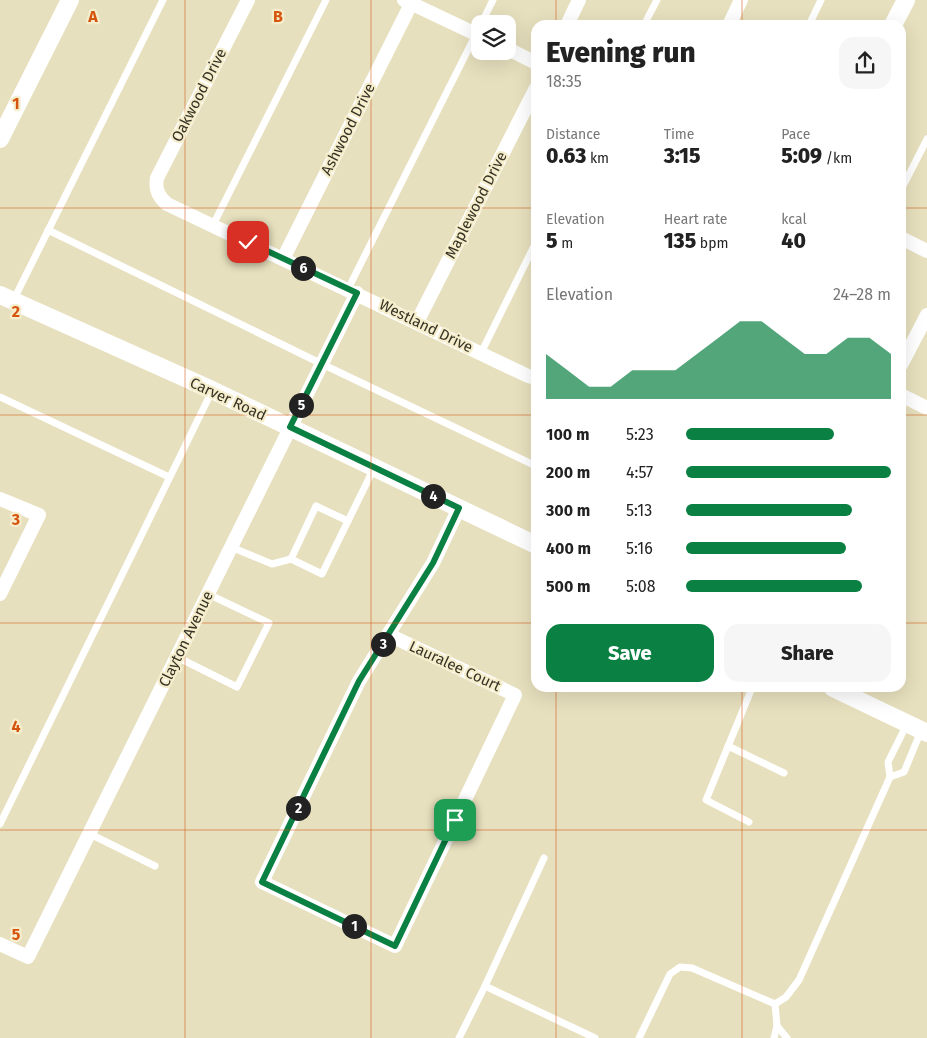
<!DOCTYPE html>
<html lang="en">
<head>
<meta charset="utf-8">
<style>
	:root { --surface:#fff; --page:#f6f6f6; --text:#222; --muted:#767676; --accent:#0b8043 }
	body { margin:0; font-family:"Fira Sans",sans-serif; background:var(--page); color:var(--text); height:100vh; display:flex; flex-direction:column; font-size:19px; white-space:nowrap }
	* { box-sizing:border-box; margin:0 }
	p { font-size:16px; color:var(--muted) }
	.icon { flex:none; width:28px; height:28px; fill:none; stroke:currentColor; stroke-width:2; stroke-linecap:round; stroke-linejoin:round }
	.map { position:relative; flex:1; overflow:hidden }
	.details { position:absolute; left:531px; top:20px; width:375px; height:672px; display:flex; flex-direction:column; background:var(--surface); border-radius:15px; box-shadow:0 5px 20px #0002 }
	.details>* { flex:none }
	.tools { position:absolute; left:471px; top:15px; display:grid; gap:10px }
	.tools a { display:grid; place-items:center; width:45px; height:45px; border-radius:10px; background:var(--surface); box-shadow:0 5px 20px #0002; font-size:25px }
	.pin { position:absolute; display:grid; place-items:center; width:42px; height:42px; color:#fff; margin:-21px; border-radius:10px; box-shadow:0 2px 8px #0006 }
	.km { position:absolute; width:25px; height:25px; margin:-12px; border-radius:50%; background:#222; color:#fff; font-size:14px; line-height:25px; text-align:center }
	.round { display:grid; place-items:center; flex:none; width:52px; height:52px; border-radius:15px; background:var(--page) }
	.headline { display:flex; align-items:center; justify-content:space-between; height:85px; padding:0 15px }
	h1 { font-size:28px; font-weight:800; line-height:38px }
	.stats { display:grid; grid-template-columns:repeat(3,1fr); gap:8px; height:85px; padding:5px 15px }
	.stats div { display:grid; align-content:center }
	.stats b { font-size:21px; font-weight:800 }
	.stats small { font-size:14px; font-weight:400 }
	.stats p { font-size:14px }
	.chart { height:140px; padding:10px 15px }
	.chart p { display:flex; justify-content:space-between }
	.chart svg { width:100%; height:90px; margin-top:5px; fill:var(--accent); opacity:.7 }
	.cta { display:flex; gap:10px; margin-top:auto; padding:10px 15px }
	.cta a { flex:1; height:58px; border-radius:15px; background:var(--accent); color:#fff; font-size:20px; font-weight:800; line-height:58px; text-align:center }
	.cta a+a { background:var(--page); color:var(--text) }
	ul { padding:0 15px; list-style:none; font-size:16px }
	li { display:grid; grid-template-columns:80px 60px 1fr; align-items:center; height:38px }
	li i { height:12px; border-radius:6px; background:var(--accent) }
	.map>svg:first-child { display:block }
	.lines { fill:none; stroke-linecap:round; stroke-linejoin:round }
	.service { stroke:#fff; stroke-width:7 }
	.minor { stroke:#fff; stroke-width:14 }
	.tertiary { stroke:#fff; stroke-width:18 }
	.route-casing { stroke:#fff; stroke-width:10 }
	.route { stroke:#0b8043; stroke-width:6 }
	.grid { fill:none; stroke:#d6550e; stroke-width:1; stroke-opacity:0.55 }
	.labels { text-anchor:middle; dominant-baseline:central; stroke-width:4.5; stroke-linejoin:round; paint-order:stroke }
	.street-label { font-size:15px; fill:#353225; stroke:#f5edcb }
	.grid-label { font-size:16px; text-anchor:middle; font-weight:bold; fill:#d6550e; stroke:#f5edcb; stroke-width:4.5; stroke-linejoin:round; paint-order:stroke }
</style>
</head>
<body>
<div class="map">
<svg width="927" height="1038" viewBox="0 0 927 1038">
	<rect width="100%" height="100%" fill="#e7e0be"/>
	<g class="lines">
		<g class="service">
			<polyline points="481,24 493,0"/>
			<polyline points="644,25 657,0"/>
			<polyline points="809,25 821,0"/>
			<polyline points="901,190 927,139"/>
			<polyline points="213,225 326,0"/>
			<polyline points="48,230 322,364 536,466"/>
			<polyline points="348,289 480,26"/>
			<polyline points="13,301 163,0"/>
			<polyline points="481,353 536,242"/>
			<polyline points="0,397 169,477"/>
			<polyline points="231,547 272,564 291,559 322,574 374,468"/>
			<polyline points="291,559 316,506 348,521"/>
			<polyline points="177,657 237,687 269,623 208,594"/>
			<polyline points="907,724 888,762 890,777 904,772 921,731"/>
			<polyline points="728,746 784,773"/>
			<polyline points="749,822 706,800 752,688"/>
			<polyline points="0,824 212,391"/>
			<polyline points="90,834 155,866"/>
			<polyline points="544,858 485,986 595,1038"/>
			<polyline points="777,1026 787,1038"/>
			<polyline points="459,1038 485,986"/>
			<polyline points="639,1038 670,974 680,967 692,968 775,1004 786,997 799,980 890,777"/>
			<polyline points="774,1038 777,1026 775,1004"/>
		</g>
		<g class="minor">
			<path d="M 248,0 L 157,178 C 155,189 158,196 167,204 L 528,376 L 536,378"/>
			<polyline points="404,0 480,36"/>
			<polyline points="567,25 579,0"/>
			<polyline points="729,25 741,0"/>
			<polyline points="508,49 536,63"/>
			<polyline points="901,238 927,251"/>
			<polyline points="283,259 413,0"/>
			<polyline points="417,322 536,88"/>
			<polyline points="901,365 927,315"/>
			<polyline points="901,395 927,408"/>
			<polyline points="0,499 39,515 0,594"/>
			<polyline points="389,635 515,695 395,946 262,882 359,681 433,563 459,508"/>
			<polyline points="0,944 28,957 357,293"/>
		</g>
		<g class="tertiary">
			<polyline points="893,25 906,0"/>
			<polyline points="0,139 70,0"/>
			<polyline points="0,295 212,390 536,545"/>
			<polyline points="833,688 927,733"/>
		</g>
	</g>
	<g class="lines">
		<defs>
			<polyline id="route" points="248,242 357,293 290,427 459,508 433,563 359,681 262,882 395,946 455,820"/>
		</defs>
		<use href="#route" class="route-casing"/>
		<use href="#route" class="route"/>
	</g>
	<path class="grid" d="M 185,0 L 185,1038M 371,0 L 371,1038M 556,0 L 556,25M 742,0 L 742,25M 0,208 L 536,208M 901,208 L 927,208M 0,415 L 536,415M 901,415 L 927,415M 0,623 L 536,623M 901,623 L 927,623M 556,688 L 556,1038M 742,688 L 742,1038M 0,830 L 927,830"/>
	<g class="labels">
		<g class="street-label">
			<text transform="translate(199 95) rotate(-63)">Oakwood Drive</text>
			<text transform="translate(348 129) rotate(-63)">Ashwood Drive</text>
			<text transform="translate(476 205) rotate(-63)">Maplewood Drive</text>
			<text transform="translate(426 326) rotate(26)">Westland Drive</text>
			<text transform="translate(228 399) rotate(25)">Carver Road</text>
			<text transform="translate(186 639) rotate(-64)">Clayton Avenue</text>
			<text transform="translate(455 666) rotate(25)">Lauralee Court</text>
		</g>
	</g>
	<g class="grid-label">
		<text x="93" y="22">A</text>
		<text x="278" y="22">B</text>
		<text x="16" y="109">1</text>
		<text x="16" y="317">2</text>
		<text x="16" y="525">3</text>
		<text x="16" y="732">4</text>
		<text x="16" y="940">5</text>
	</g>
</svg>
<div class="tools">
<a><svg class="icon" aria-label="layers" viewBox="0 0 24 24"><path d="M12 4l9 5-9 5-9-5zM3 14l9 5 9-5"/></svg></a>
</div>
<div class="pin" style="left:455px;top:820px;background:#1e9e55"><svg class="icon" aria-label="arrive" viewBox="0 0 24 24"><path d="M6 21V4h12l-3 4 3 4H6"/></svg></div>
<div class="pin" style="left:248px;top:242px;background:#d93025"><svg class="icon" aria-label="check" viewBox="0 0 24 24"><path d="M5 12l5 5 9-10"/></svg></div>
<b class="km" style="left:354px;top:926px">1</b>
<b class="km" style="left:298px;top:808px">2</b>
<b class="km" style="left:383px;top:644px">3</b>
<b class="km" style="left:433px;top:496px">4</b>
<b class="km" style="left:301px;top:405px">5</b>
<b class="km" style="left:303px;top:268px">6</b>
<section class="details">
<div class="headline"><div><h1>Evening run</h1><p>18:35</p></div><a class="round"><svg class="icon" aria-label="share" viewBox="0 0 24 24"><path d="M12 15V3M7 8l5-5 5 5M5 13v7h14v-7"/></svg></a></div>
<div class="stats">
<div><p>Distance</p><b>0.63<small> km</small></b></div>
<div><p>Time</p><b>3:15</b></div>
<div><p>Pace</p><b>5:09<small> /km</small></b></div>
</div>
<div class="stats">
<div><p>Elevation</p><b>5<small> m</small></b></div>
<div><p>Heart rate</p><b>135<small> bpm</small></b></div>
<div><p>kcal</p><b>40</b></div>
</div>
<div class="chart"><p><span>Elevation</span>24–28 m</p>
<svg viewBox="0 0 160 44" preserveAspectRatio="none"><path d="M0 44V22L10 30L20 38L30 38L40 30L50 30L60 30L70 22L80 14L90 6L100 6L110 14L120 22L130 22L140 14L150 14L160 22V44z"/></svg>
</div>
<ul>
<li><b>100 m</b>5:23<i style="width:72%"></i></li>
<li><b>200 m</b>4:57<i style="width:100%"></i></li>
<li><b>300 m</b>5:13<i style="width:81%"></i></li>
<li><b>400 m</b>5:16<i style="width:78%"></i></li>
<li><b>500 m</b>5:08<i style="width:86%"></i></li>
</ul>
<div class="cta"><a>Save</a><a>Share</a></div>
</section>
</div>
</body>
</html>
